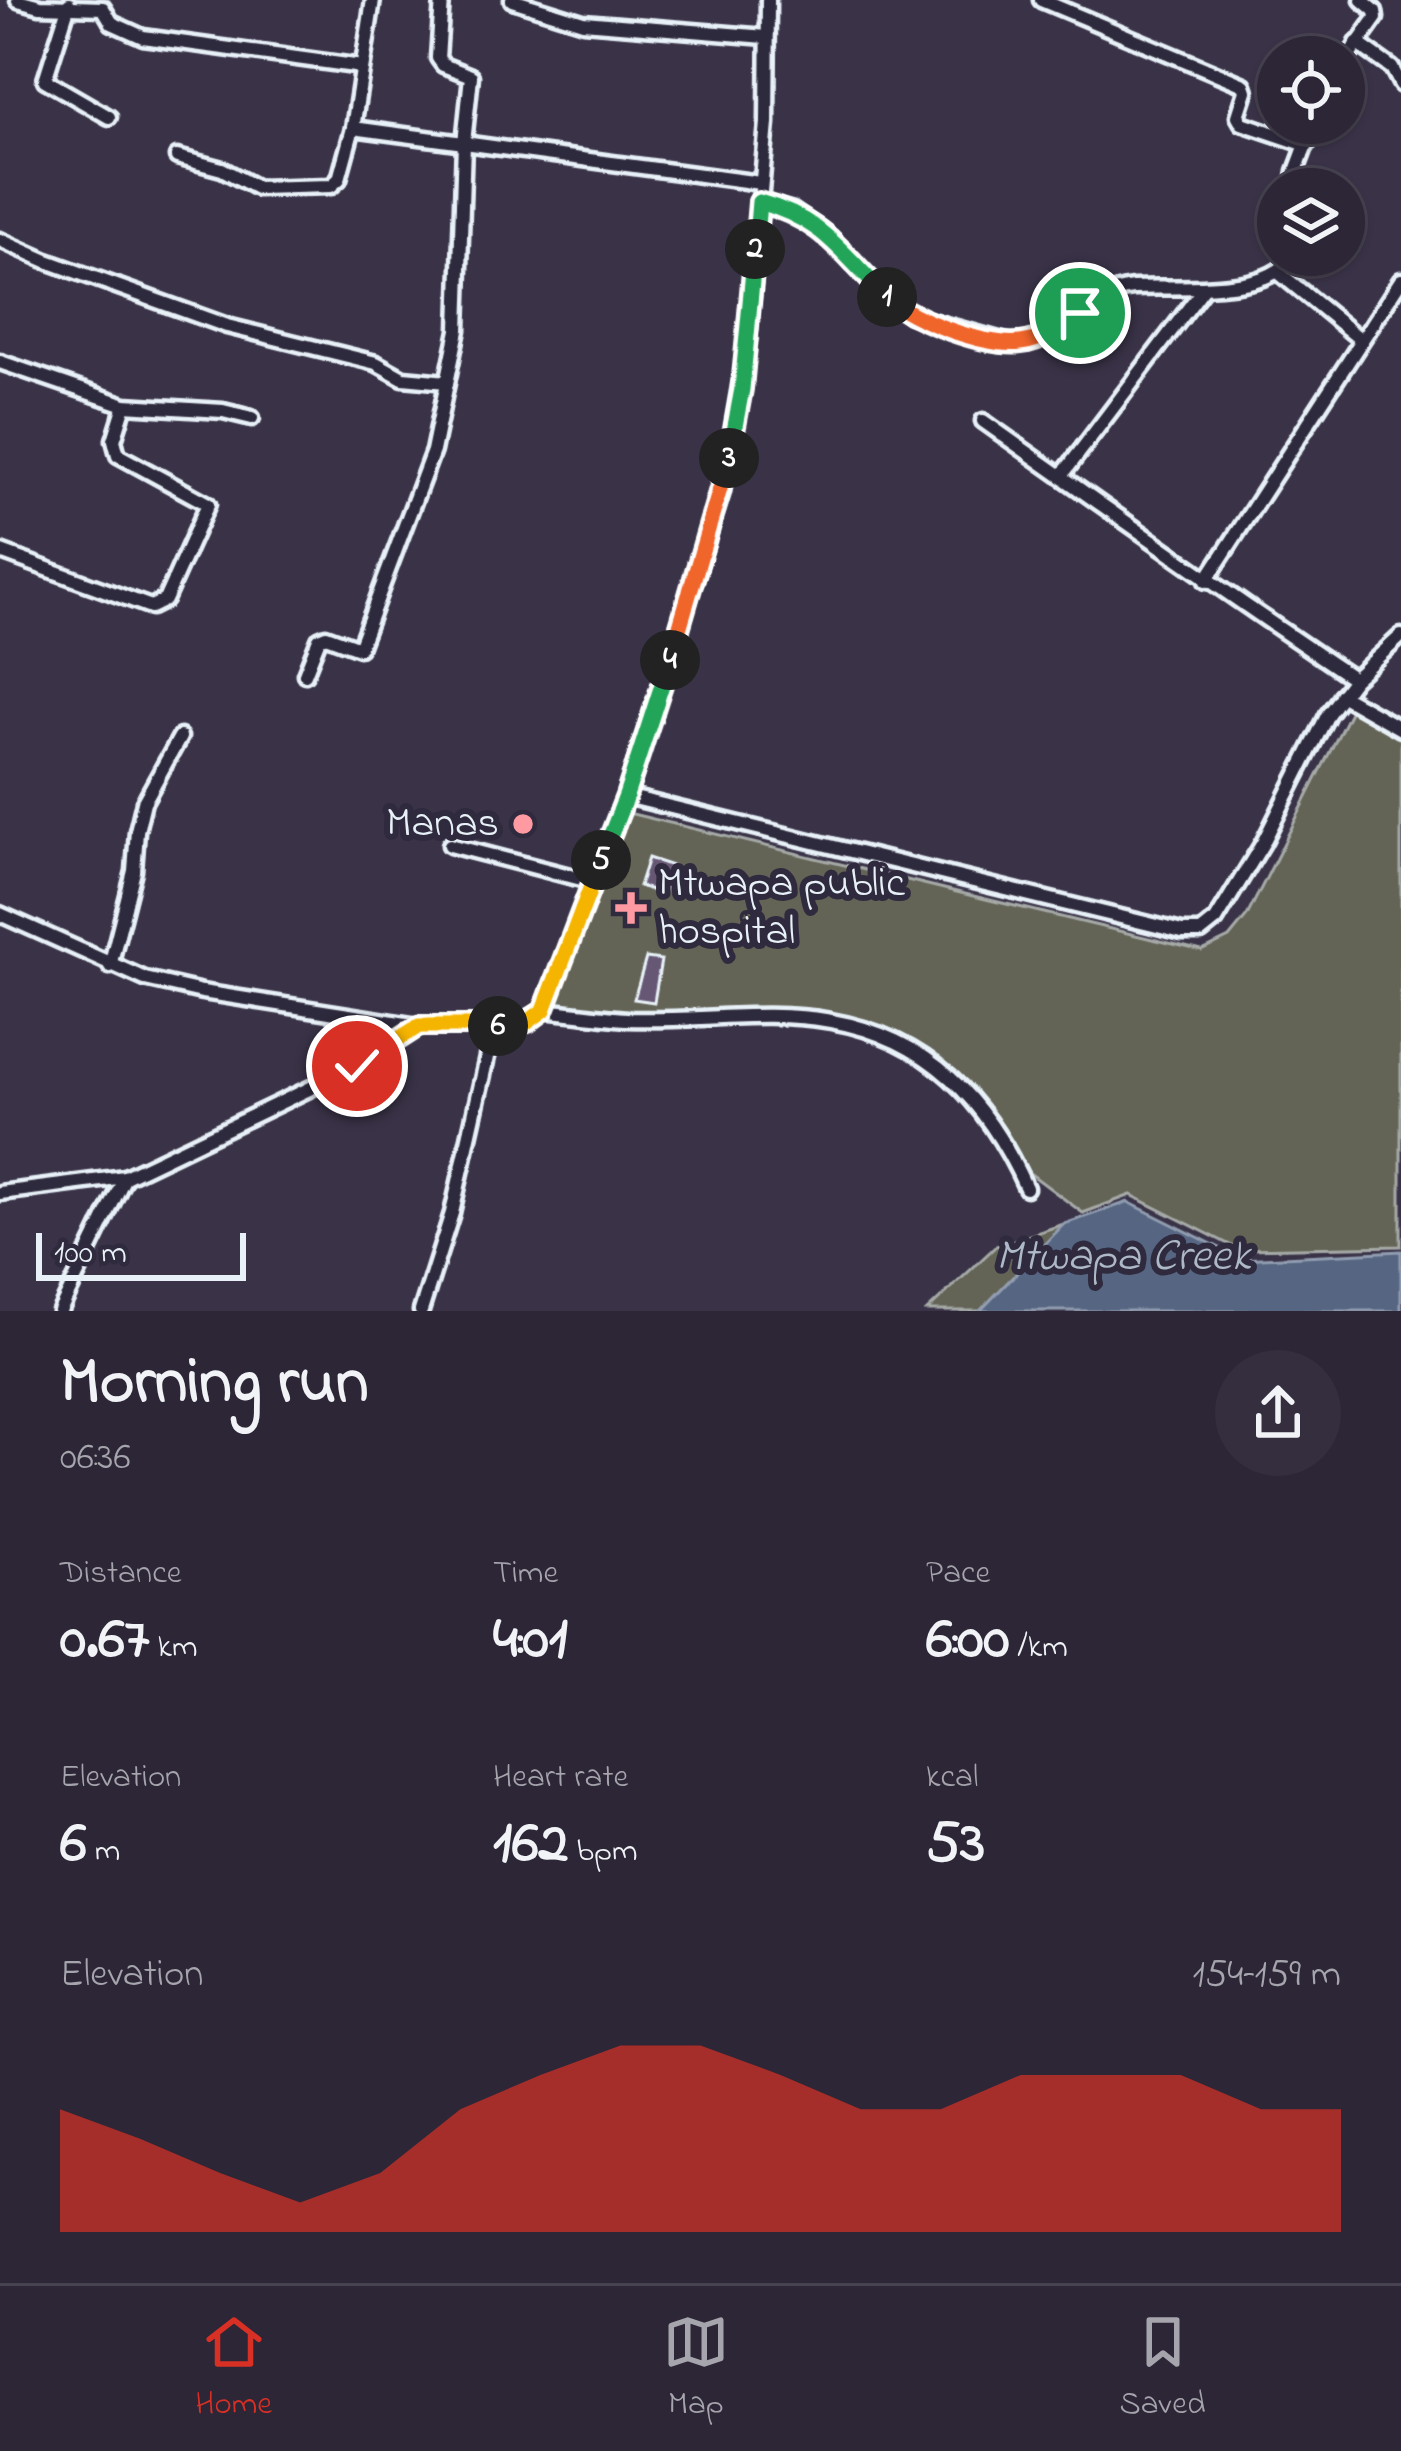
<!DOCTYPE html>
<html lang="en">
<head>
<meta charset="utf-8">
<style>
	:root { --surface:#2c2636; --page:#342e3e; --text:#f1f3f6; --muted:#a6a5ad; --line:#484351; --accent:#d93025 }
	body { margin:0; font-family:"Indie Flower",sans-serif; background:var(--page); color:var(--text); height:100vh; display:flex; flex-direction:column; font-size:45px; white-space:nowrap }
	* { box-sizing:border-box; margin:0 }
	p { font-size:39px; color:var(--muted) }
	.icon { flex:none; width:66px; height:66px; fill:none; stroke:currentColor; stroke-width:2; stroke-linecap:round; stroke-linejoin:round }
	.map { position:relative; height:1311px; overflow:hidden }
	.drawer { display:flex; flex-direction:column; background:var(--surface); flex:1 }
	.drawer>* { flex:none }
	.buttons { position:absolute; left:1257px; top:36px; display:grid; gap:24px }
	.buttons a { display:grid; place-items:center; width:108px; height:108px; border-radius:50%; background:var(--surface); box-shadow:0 3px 9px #0004,0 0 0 3px var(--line); font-size:60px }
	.scale { position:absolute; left:36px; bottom:30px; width:210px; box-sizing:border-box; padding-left:12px; border:6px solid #e8f1f8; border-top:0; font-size:33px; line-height:42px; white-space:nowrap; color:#e8f1f8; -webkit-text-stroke:9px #2f2a3d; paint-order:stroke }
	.pin { position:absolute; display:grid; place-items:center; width:102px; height:102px; color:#fff; margin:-51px; border:6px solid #fff; border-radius:50%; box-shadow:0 3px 12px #0007 }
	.km { position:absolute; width:60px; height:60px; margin:-30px; border-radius:50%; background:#222; color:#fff; font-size:33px; line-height:60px; text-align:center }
	.round { display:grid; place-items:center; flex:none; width:126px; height:126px; border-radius:63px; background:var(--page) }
	.head { display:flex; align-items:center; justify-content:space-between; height:204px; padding:0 60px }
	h1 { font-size:66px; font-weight:800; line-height:90px }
	.metrics { display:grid; grid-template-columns:repeat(3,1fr); gap:18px; height:204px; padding:12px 60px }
	.metrics div { display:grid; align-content:center }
	.metrics b { font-size:60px; font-weight:800 }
	.metrics small { font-size:33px; font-weight:400 }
	.metrics p { font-size:33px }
	.chart { height:336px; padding:24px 60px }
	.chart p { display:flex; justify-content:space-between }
	.chart svg { width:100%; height:216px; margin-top:12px; fill:var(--accent); opacity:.7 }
	.tabs { display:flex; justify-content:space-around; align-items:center; height:168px; border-top:3px solid var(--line); background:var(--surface); font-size:33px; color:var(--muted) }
	.tabs a { display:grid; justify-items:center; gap:6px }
	.tabs .on { color:var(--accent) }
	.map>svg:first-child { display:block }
	.green { fill:#636456; stroke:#a6aaa7; stroke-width:3 }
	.water { fill:#576581; stroke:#919db1; stroke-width:3 }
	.building { fill:#665874; stroke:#e8f1f8; stroke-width:3 }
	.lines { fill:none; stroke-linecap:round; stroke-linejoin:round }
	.street-casing { stroke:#e8f1f8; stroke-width:21 }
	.street { stroke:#2f2a3d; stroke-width:12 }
	.split-1-casing { stroke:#fff; stroke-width:24 }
	.split-2-casing { stroke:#fff; stroke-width:24 }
	.split-3-casing { stroke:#fff; stroke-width:24 }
	.split-4-casing { stroke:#fff; stroke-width:24 }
	.split-5-casing { stroke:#fff; stroke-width:24 }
	.split-6-casing { stroke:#fff; stroke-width:24 }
	.split-7-casing { stroke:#fff; stroke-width:24 }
	.split-1 { stroke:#f0652b; stroke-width:15 }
	.split-2 { stroke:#22a559; stroke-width:15 }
	.split-3 { stroke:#22a559; stroke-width:15 }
	.split-4 { stroke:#f0652b; stroke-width:15 }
	.split-5 { stroke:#22a559; stroke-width:15 }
	.split-6 { stroke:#f5b400; stroke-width:15 }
	.split-7 { stroke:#f5b400; stroke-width:15 }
	.poi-dot { fill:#ff9aa2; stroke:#2f2a3d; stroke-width:4.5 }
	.labels { text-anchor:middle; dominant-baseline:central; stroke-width:12; stroke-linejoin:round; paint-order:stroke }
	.poi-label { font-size:42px; fill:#e8f1f8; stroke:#2f2a3d; text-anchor:end }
	.water-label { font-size:45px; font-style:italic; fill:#aeb9c8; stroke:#2f2a3d }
</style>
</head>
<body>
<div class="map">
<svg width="1401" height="1311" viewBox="0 0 1401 1311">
	<rect width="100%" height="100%" fill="#3a3348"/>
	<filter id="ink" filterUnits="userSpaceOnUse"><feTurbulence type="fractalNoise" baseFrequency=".00833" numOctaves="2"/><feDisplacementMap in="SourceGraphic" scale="24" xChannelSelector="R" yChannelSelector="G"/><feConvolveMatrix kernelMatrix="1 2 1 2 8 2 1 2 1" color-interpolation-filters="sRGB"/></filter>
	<g filter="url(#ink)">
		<g class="green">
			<polygon points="1351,710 1401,725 1401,1246 1238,1249 1131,1195 1083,1213 1024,1169 990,1114 909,1042 818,1015 552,1009 620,811 1202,951 1229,938 1247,916"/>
			<polygon points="1064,1224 980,1311 927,1311 996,1246"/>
		</g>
		<polygon class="water" points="1128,1202 1242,1259 1401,1251 1401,1311 980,1311 1064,1224"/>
		<g class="building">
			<polygon points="648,858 672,866 663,894 639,886"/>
			<polygon points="646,958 661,960 654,1002 634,999"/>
		</g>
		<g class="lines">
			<defs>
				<g id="street">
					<polyline points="18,0 40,6 103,8 112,23 143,37 362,67"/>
					<polyline points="512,0 583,22 766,37"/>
					<polyline points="1041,0 1244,85 1246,91 1238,116 1242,123 1307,145"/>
					<polyline points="69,4 45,80 109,117"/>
					<polyline points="1357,43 1392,68 1401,85"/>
					<polyline points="1344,63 1376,18 1375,11 1362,0"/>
					<polyline points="353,128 373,0"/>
					<polyline points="177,157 222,169 257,188 331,186 339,179 353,128 760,183"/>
					<polyline points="1293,189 1296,171 1314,123"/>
					<path d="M 759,202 L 793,211 L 830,237 L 869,280 L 910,315 L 1007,342 C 1058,347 1085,292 1133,288 C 1173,285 1272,297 1292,255"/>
					<polyline points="0,240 47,261 227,326 376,363 403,378 447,382"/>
					<polyline points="1278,272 1361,340"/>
					<polyline points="0,362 125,405 223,411 252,418"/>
					<path d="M 983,421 C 1106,508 1228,595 1354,679"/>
					<polyline points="1063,474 1203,289"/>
					<polyline points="1,552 151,607 165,600 208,504 118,455 114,440 125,405"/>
					<polyline points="1206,581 1401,280"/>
					<polyline points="305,674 319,639 326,636 359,648 433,451 458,330 464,143 471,76 443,65 438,58 442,0"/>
					<polyline points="1341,695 1401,729"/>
					<polyline points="626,796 1182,932 1201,932 1216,920 1263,843 1328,714 1354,679 1401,636"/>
					<polyline points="450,845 593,882"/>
					<polyline points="0,914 145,979 202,992 419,1026 514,1026 544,1010 626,796 722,492 748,339 767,123 768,0"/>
					<polyline points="110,966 134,871 137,831 144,802 180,737"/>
					<path d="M 544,1010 C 571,1013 599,1017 627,1019 C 694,1022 765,1009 831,1021 C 929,1038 987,1101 1026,1188"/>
					<polyline points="0,1193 125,1177"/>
					<polyline points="60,1311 125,1177 357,1066 418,1027"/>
					<polyline points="421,1311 452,1213 494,1026"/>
				</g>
			</defs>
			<use href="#street" class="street-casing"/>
			<use href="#street" class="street"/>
		</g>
	</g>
	<g class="lines" filter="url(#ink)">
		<defs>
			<path id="split-1" d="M 887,297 C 912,320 986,347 1021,343 C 1042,341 1064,325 1080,313"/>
			<path id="split-2" d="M 755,249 L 759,202 C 825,220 841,253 887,297"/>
			<polyline id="split-3" points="729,458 742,389 755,249"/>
			<polyline id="split-4" points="670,660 729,458"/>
			<polyline id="split-5" points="601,860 626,796 670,660"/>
			<polyline id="split-6" points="498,1026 528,1022 544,1010 601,860"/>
			<polyline id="split-7" points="357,1066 419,1026 498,1026"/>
		</defs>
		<use href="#split-1" class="split-1-casing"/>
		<use href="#split-2" class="split-2-casing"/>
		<use href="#split-3" class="split-3-casing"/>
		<use href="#split-4" class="split-4-casing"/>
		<use href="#split-5" class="split-5-casing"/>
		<use href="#split-6" class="split-6-casing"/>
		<use href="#split-7" class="split-7-casing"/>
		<use href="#split-1" class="split-1"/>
		<use href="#split-2" class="split-2"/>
		<use href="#split-3" class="split-3"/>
		<use href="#split-4" class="split-4"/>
		<use href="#split-5" class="split-5"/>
		<use href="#split-6" class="split-6"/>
		<use href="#split-7" class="split-7"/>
	</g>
	<g class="poi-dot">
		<circle cx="523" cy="824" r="12"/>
		<path d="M625 890h12v12h12v12h-12v12h-12v-12h-12v-12h12z"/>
	</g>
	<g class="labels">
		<g class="poi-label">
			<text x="499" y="824">Manas</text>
			<text x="658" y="884" text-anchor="start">Mtwapa public<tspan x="658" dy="48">hospital</tspan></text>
		</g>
		<g class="water-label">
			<text x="1123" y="1258">Mtwapa Creek</text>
		</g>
	</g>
</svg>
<div class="buttons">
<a><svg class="icon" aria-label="locate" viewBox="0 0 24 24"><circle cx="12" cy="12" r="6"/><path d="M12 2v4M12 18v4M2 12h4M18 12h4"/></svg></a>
<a><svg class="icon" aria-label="layers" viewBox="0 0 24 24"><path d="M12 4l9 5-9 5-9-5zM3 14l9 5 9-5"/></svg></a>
</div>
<div class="scale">100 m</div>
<div class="pin" style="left:1080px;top:313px;background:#1e9e55"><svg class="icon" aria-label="arrive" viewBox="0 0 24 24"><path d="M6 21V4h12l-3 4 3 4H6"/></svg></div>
<div class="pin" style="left:357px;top:1066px;background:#d93025"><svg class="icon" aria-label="check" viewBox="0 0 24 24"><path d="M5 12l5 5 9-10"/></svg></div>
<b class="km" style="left:887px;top:297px">1</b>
<b class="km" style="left:755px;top:249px">2</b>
<b class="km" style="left:729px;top:458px">3</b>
<b class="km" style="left:670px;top:660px">4</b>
<b class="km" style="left:601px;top:860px">5</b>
<b class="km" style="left:498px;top:1026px">6</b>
</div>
<section class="drawer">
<div class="head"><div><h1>Morning run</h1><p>06:36</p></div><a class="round"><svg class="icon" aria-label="share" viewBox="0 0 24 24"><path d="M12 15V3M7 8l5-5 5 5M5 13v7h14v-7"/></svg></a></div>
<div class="metrics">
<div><p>Distance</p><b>0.67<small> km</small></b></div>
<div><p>Time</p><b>4:01</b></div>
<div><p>Pace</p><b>6:00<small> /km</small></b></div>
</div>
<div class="metrics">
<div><p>Elevation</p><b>6<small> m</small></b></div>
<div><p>Heart rate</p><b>162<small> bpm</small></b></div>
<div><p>kcal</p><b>53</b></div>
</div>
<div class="chart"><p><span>Elevation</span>154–159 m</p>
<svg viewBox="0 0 160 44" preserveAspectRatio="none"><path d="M0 44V19L10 25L20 32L30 38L40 32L50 19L60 12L70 6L80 6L90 12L100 19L110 19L120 12L130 12L140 12L150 19L160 19V44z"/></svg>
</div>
</section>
<nav class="tabs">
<a class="on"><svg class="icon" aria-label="home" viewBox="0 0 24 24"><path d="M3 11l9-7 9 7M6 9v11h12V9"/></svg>Home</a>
<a><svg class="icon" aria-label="map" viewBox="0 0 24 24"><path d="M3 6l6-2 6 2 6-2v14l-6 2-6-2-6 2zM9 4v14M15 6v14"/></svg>Map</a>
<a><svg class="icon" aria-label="saved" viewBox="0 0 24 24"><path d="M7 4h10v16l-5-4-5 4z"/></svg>Saved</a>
</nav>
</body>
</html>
